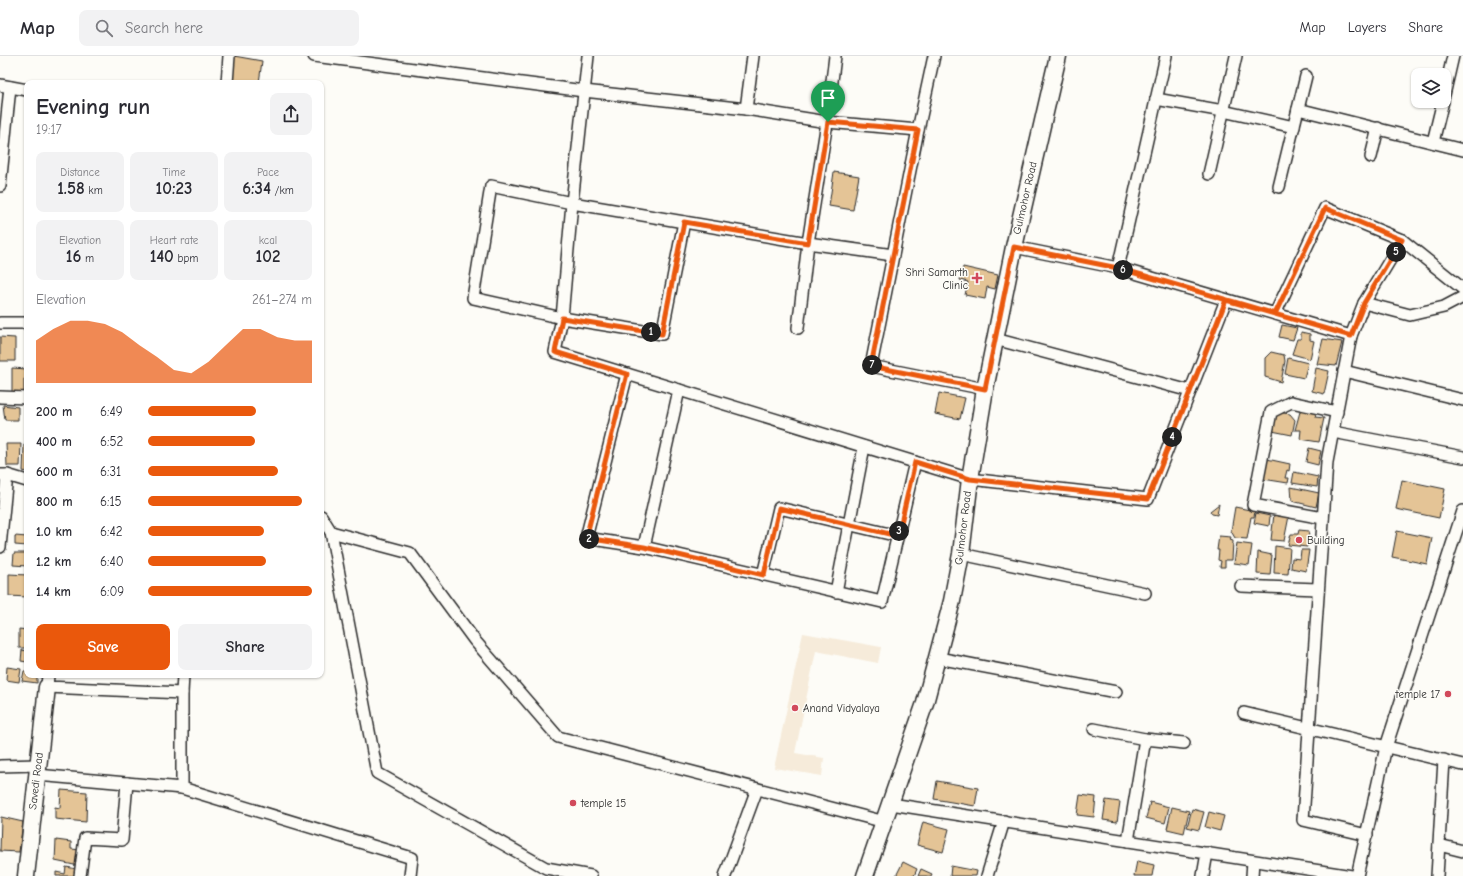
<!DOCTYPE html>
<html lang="en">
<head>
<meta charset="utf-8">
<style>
	:root { --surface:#fff; --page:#f2f2f3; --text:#2b2b33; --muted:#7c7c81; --line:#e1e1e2; --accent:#ea580c }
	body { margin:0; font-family:"Comic Neue",sans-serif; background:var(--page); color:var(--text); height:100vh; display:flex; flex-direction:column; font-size:15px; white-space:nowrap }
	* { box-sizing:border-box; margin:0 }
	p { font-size:13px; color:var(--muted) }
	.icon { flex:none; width:22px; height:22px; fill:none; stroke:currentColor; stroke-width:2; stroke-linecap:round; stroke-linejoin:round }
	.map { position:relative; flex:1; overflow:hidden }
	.details { position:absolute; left:24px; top:24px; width:300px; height:598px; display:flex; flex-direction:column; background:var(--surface); border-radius:8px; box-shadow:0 1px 3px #0004 }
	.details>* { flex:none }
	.fabs { position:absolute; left:1411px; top:12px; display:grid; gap:8px }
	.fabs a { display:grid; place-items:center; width:40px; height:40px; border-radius:8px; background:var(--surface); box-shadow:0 1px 3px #0004; font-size:20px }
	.pin { position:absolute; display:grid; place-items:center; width:34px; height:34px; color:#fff; margin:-41px -17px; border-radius:50% 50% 50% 0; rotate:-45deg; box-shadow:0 0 4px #0007 }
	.pin .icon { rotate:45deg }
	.km { position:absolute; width:20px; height:20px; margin:-10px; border-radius:50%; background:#222; color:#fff; font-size:11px; line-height:20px; text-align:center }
	.round { display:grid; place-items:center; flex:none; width:42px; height:42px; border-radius:8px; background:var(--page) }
	.summary { display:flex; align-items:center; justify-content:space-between; height:68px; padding:0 12px }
	h1 { font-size:22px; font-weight:700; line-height:30px }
	.stats { display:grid; grid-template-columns:repeat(3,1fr); gap:6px; height:68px; padding:4px 12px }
	.stats div { display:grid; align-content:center; border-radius:8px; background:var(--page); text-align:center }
	.stats b { font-size:17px; font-weight:700 }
	.stats small { font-size:11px; font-weight:400 }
	.stats p { font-size:11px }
	.chart { height:112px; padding:8px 12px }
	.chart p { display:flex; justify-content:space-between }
	.chart svg { width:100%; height:72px; margin-top:4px; fill:var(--accent); opacity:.7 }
	.cta { display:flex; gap:8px; margin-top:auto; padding:8px 12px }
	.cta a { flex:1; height:46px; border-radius:8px; background:var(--accent); color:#fff; font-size:16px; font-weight:700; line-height:46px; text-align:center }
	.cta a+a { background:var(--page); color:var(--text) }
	ul { padding:0 12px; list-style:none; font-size:13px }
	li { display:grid; grid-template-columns:64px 48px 1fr; align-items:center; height:30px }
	li i { height:10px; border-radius:5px; background:var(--accent) }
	header { display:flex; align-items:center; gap:24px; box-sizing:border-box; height:56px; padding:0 20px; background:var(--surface); border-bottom:1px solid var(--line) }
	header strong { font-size:19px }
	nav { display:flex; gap:22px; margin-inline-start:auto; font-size:14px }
	.search { width:280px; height:36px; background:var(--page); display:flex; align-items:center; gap:10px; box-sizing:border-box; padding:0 14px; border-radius:8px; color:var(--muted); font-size:15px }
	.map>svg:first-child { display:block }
	.built { fill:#f6ebda }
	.building { fill:#e4c496; stroke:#2b2b2b }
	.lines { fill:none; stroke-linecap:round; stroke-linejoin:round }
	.street-casing { stroke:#2b2b2b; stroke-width:14 }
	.secondary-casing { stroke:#2b2b2b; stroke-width:19 }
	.street { stroke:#fdfcf7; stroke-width:11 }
	.secondary { stroke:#fdfcf7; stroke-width:16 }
	.route-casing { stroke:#fff; stroke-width:8 }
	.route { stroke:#ea580c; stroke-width:5 }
	.poi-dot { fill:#d1495b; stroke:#fdfcf7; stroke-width:1.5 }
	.labels { text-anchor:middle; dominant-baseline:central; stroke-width:3; stroke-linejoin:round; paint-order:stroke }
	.street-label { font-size:11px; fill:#2b2b2b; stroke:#fdfcf7 }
	.poi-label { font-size:11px; fill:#2b2b2b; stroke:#fdfcf7; text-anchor:start }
</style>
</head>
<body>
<header>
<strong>Map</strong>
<div class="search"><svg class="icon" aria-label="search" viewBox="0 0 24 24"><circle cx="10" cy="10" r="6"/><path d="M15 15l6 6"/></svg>Search here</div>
<nav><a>Map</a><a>Layers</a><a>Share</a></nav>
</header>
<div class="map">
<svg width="1463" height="820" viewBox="0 0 1463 820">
	<rect width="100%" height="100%" fill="#fdfcf7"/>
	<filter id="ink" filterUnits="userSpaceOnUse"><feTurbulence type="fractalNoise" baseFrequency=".025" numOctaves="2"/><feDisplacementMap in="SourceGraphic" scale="8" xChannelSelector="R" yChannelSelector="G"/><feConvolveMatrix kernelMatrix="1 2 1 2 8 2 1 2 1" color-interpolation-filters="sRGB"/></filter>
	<g filter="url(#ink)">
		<polygon class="built" points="803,577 881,591 878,607 816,595 795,697 824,702 822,720 774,712"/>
		<g class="building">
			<polygon points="234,0 262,5 259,27 232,27"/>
			<polygon points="834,116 859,120 853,154 829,150"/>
			<polygon points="963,211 998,219 995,233 987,231 985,243 965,239 968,226 960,224"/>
			<polygon points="1282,269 1297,272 1293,284 1279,281"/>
			<polygon points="1301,276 1310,278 1310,284 1314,285 1310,303 1292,298 1297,283 1301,283"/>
			<polygon points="0,281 15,282 15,305 0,305"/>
			<polygon points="1323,283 1342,286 1336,310 1317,308"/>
			<polygon points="1271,296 1284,299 1285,305 1281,326 1265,321 1265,302"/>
			<polygon points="1288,302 1308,307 1304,322 1285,318"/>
			<polygon points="12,312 27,313 27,323 24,323 24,336 12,336"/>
			<polygon points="1316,312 1329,315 1324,338 1312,335"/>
			<polygon points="939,337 965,342 960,363 935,358"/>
			<polygon points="3,349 18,351 18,364 5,364"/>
			<polygon points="1301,352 1317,355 1315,361 1324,362 1319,386 1300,383 1301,374 1295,374"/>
			<polygon points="1277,356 1290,358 1295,364 1292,379 1272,375"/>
			<polygon points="6,388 21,388 20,410 7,410"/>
			<polygon points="24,389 27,389 27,416 23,415"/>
			<polygon points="1309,392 1321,395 1318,409 1306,406"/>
			<polygon points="1267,403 1290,408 1289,415 1287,414 1285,422 1289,422 1288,427 1263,423"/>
			<polygon points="1294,416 1318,421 1317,431 1292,427"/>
			<polygon points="1402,424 1445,433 1439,462 1396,453"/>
			<polygon points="1291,431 1319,437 1316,451 1292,445"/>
			<polygon points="1219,448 1217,459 1212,458 1210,455"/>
			<polygon points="1235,451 1255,455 1254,461 1251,461 1247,483 1235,482 1231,475"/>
			<polygon points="1256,457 1270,460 1269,470 1254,467"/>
			<polygon points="1274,458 1289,460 1284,485 1271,484"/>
			<polygon points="1299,474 1309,475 1307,491 1288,489 1291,478 1298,478"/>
			<polygon points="1397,475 1432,482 1427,508 1392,501"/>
			<polygon points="15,480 27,481 27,490 15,489"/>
			<polygon points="1219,480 1231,481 1230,484 1233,485 1232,504 1225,504 1225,511 1220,511 1221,505 1218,504 1219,494 1217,494"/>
			<polygon points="1237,487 1252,489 1249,509 1234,507"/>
			<polygon points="1275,490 1290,492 1288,518 1274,517"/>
			<polygon points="1301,494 1309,494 1306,515 1291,512 1292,502 1300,503"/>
			<polygon points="1258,496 1272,499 1270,519 1257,518"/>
			<polygon points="14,497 27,497 27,510 13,509"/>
			<polygon points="9,518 27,519 27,541 9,540"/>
			<polygon points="19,573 27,574 27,592 19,592"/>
			<polygon points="22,594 27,595 27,606 21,605"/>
			<polygon points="7,611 21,613 19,626 6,624"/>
			<polygon points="24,615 27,615 27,619 37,619 37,627 22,625"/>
			<polygon points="937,725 978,732 975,750 934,743"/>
			<polygon points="61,734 87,736 86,766 55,763 55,751 60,752"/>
			<polygon points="1080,739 1096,741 1094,761 1077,759"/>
			<polygon points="1106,744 1120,746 1117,766 1103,764"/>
			<polygon points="1150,746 1169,751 1165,767 1146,762"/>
			<polygon points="1172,751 1189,755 1184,777 1167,773"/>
			<polygon points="1192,753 1204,756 1199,774 1187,771"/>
			<polygon points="1209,756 1224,760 1220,775 1205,771"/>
			<polygon points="1,761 23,766 19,796 0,795"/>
			<polygon points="923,766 949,773 943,796 917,789"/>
			<polygon points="56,784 71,786 71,793 81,794 79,810 55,805"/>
			<polygon points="1137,805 1154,809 1152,820 1134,820"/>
			<polygon points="903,806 917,813 914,820 896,820"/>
			<polygon points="951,810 977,815 976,820 950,820"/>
			<polygon points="66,811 77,813 76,820 56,820 56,816 65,818"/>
			<polygon points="921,813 932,818 931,820 918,820"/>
		</g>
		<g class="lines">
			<defs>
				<g id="street">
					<polyline points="314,0 584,35 746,53 827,66 918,74"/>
					<polyline points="588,0 572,147 491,130 473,242 562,262 662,278 684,166"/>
					<polyline points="934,0 918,74 871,310 985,333"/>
					<polyline points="227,27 229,0"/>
					<polyline points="0,29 27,34"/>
					<polyline points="1444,39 1453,0"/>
					<polyline points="1156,43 1223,55 1294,71"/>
					<polyline points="746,53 753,0"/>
					<polyline points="1298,53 1463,94"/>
					<polyline points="1433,86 1443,45"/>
					<polyline points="1371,101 1378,72"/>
					<polyline points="1209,118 1236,0"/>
					<polyline points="0,130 10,31"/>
					<polyline points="1279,131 1306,20"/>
					<polyline points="1402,184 1364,247 1410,259 1444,251 1463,241"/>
					<polyline points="1014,191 1118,212 1166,0"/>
					<polyline points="893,199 808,187 572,147 562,262 555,296 970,423 1148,443 1226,244"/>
					<polyline points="1118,212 1351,280"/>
					<polyline points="1364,247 1351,280 1327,406 1303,764 1367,779"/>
					<polyline points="1275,258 1325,152 1402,184 1463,233"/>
					<polyline points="0,267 27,267"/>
					<polyline points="798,272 808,187 827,66 835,0"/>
					<polyline points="995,283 1190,335"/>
					<polyline points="1344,315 1463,344"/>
					<polyline points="627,318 586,482 644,491"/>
					<polyline points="679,334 644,491 882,546 915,406"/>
					<polyline points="0,341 27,342"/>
					<polyline points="1333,376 1463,401"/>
					<polyline points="0,419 7,419 0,491"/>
					<polyline points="7,419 27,425"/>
					<polyline points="321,460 331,476 377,717 546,812 591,820"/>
					<polyline points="1323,462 1253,449 1271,356 1291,346 1337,356"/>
					<polyline points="331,476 410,497 475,585 558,681 885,766"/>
					<polyline points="961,498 1145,537"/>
					<polyline points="763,519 779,452 898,480"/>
					<polyline points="1241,530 1318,533"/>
					<polyline points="836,536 864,391"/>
					<polyline points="938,602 1116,636"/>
					<polyline points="48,619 47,631 182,637 183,619"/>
					<polyline points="1244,657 1463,709"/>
					<polyline points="1094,673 1145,683 1184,687"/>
					<polyline points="0,710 38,709"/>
					<polyline points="37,719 182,732 182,637"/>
					<polyline points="182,732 412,802 410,820"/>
					<polyline points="891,748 1352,820"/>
					<polyline points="1128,785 1145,683"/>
					<polyline points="1439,789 1463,795"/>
					<polyline points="80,820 85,782 122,784 127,727"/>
					<polyline points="725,820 757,733"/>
					<polyline points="987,820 1004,765"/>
					<polyline points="1203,820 1207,797"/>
					<polyline points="1252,820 1253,805"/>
					<polyline points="1357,820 1386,691 1463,455"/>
					<polyline points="1437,820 1444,704"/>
				</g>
				<g id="secondary">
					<polyline points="26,820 47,631"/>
					<polyline points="865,820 925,647 952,545 961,498 970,423 985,333 1014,191 1058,0"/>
				</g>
			</defs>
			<use href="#street" class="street-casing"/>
			<use href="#secondary" class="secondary-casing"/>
			<use href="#street" class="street"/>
			<use href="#secondary" class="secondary"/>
		</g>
	</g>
	<g class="lines" filter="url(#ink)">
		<defs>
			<polyline id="route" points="828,66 808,187 684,166 662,278 562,262 555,296 627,318 586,482 644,491 764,519 779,452 898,480 915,406 970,423 1148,443 1226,244 1351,280 1364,247 1402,184 1325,152 1275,258 1118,212 1014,191 985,333 871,310 918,74 828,66"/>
		</defs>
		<use href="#route" class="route-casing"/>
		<use href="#route" class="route"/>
	</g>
	<g class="poi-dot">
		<path d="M975 216h4v4h4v4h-4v4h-4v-4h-4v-4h4z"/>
		<circle cx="1299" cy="484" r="4"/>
		<circle cx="1448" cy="638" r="4"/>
		<circle cx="795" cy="652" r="4"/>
		<circle cx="573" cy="747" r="4"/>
	</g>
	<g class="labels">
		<g class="street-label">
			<text transform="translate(1025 142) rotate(-77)">Gulmohor Road</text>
			<text transform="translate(963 472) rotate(-83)">Gulmohor Road</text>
			<text transform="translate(36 725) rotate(-83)">Savedi Road</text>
		</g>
		<g class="poi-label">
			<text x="968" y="216" text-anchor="end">Shri Samarth<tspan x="968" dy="13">Clinic</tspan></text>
			<text x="1307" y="484">Building</text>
			<text x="1440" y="638" text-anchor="end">temple 17</text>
			<text x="803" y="652">Anand Vidyalaya</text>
			<text x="581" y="747">temple 15</text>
		</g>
	</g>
</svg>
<div class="fabs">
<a><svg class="icon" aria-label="layers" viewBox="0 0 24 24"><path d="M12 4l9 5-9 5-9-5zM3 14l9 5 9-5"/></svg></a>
</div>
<div class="pin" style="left:828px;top:66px;background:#1e9e55"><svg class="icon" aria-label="arrive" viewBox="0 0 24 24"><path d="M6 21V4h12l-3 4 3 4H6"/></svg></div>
<b class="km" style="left:651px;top:276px">1</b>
<b class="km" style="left:589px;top:483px">2</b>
<b class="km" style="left:899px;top:475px">3</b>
<b class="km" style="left:1172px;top:381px">4</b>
<b class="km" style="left:1396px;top:196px">5</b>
<b class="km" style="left:1123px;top:214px">6</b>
<b class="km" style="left:872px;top:309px">7</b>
<section class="details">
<div class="summary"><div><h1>Evening run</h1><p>19:17</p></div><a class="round"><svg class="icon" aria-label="share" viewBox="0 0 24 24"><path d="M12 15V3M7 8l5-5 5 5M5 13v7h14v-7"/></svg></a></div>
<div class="stats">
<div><p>Distance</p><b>1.58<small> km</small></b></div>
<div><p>Time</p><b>10:23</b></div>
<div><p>Pace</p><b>6:34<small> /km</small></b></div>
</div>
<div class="stats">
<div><p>Elevation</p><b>16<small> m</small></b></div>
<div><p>Heart rate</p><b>140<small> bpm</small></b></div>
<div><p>kcal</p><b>102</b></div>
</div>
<div class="chart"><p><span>Elevation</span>261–274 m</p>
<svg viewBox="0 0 160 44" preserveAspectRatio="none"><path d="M0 44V18L10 11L20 6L30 6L40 8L50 13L60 21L70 28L80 36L90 38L100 31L110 21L120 11L130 11L140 16L150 18L160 18V44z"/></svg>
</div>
<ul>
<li><b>200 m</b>6:49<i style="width:66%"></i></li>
<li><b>400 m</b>6:52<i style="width:65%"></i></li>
<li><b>600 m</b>6:31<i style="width:79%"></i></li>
<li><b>800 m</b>6:15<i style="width:94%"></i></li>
<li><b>1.0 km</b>6:42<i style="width:71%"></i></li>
<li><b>1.2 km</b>6:40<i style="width:72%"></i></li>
<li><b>1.4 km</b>6:09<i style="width:100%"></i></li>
</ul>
<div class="cta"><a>Save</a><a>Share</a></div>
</section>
</div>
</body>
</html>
